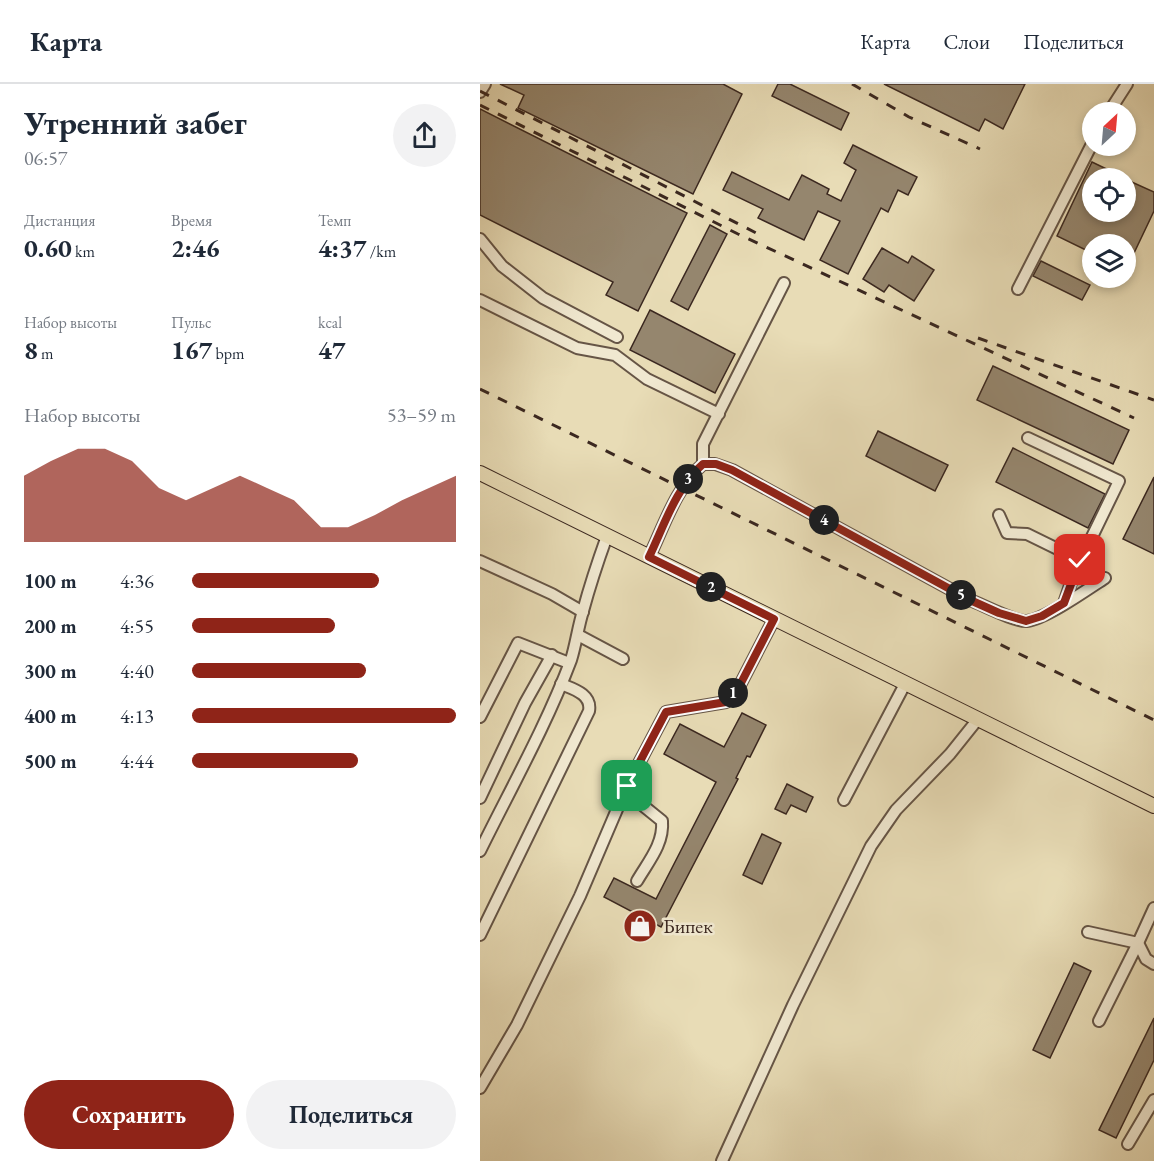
<!DOCTYPE html>
<html lang="ru">
<head>
<meta charset="utf-8">
<style>
	:root { --surface:#fff; --page:#f2f2f3; --text:#1f2937; --muted:#747a83; --line:#e0e1e3; --accent:#8f2418 }
	body { margin:0; font-family:"EB Garamond",serif; background:var(--page); color:var(--text); height:100vh; display:flex; flex-direction:column; font-size:22px; white-space:nowrap }
	* { box-sizing:border-box; margin:0 }
	p { font-size:20px; color:var(--muted) }
	.icon { flex:none; width:33px; height:33px; fill:none; stroke:currentColor; stroke-width:2; stroke-linecap:round; stroke-linejoin:round }
	.map { position:relative; flex:1; overflow:hidden }
	.sheet { display:flex; flex-direction:column; background:var(--surface); width:480px }
	.sheet>* { flex:none }
	.needle { width:39px; rotate:26deg }
	.fabs { position:absolute; left:602px; top:18px; display:grid; gap:12px }
	.fabs a { display:grid; place-items:center; width:54px; height:54px; border-radius:50%; background:var(--surface); box-shadow:0 3px 9px #0003; font-size:30px }
	.pin { position:absolute; display:grid; place-items:center; width:51px; height:51px; color:#fff; margin:-26px; border-radius:12px; box-shadow:0 3px 9px #0006 }
	.km { position:absolute; width:30px; height:30px; margin:-15px; border-radius:50%; background:#222; color:#fff; font-size:16px; line-height:30px; text-align:center }
	.round { display:grid; place-items:center; flex:none; width:63px; height:63px; border-radius:32px; background:var(--page) }
	.headline { display:flex; align-items:center; justify-content:space-between; height:102px; padding:0 24px }
	h1 { font-size:33px; font-weight:700; line-height:45px }
	.stats { display:grid; grid-template-columns:repeat(3,1fr); gap:9px; height:102px; padding:6px 24px }
	.stats div { display:grid; align-content:center }
	.stats b { font-size:26px; font-weight:700 }
	.stats small { font-size:16px; font-weight:400 }
	.stats p { font-size:16px }
	.chart { height:168px; padding:12px 24px }
	.chart p { display:flex; justify-content:space-between }
	.chart svg { width:100%; height:108px; margin-top:6px; fill:var(--accent); opacity:.7 }
	.primary-button { display:flex; gap:12px; margin-top:auto; padding:12px 24px }
	.primary-button a { flex:1; height:69px; border-radius:36px; background:var(--accent); color:#fff; font-size:24px; font-weight:700; line-height:69px; text-align:center }
	.primary-button a+a { background:var(--page); color:var(--text) }
	ul { padding:0 24px; list-style:none; font-size:20px }
	li { display:grid; grid-template-columns:96px 72px 1fr; align-items:center; height:45px }
	li i { height:15px; border-radius:8px; background:var(--accent) }
	header { display:flex; align-items:center; gap:36px; box-sizing:border-box; height:84px; padding:0 30px; background:var(--surface); border-bottom:2px solid var(--line) }
	header strong { font-size:28px }
	nav { display:flex; gap:33px; margin-inline-start:auto; font-size:21px }
	main { display:flex; flex:1; min-height:0 }
	.map>svg:first-child { display:block }
	.building { fill:#95866e; stroke:#3b2820; stroke-width:1.5 }
	.lines { fill:none; stroke-linecap:round; stroke-linejoin:round }
	.minor-casing { stroke:#665546; stroke-width:14 }
	.major-casing { stroke:#3b2820; stroke-width:16 }
	.minor { stroke:#f0e8d0; stroke-width:10 }
	.major { stroke:#e8dcb6; stroke-width:14 }
	.rail { stroke:#3b2820; stroke-width:3; stroke-dasharray:10 10; stroke-linecap:butt }
	.route-casing { stroke:#fff; stroke-width:12 }
	.route { stroke:#8f2418; stroke-width:8 }
	.labels { text-anchor:middle; dominant-baseline:central; stroke-width:5; stroke-linejoin:round; paint-order:stroke }
	.poi-label { font-size:20px; fill:#3b2820; stroke:#f0e8d0; text-anchor:start }
</style>
</head>
<body>
<header>
<strong>Карта</strong>
<nav><a>Карта</a><a>Слои</a><a>Поделиться</a></nav>
</header>
<main>
<section class="sheet">
<div class="headline"><div><h1>Утренний забег</h1><p>06:57</p></div><a class="round"><svg class="icon" aria-label="share" viewBox="0 0 24 24"><path d="M12 15V3M7 8l5-5 5 5M5 13v7h14v-7"/></svg></a></div>
<div class="stats">
<div><p>Дистанция</p><b>0.60<small> km</small></b></div>
<div><p>Время</p><b>2:46</b></div>
<div><p>Темп</p><b>4:37<small> /km</small></b></div>
</div>
<div class="stats">
<div><p>Набор высоты</p><b>8<small> m</small></b></div>
<div><p>Пульс</p><b>167<small> bpm</small></b></div>
<div><p>kcal</p><b>47</b></div>
</div>
<div class="chart"><p><span>Набор высоты</span>53–59 m</p>
<svg viewBox="0 0 160 44" preserveAspectRatio="none"><path d="M0 44V17L10 11L20 6L30 6L40 11L50 22L60 27L70 22L80 17L90 22L100 27L110 38L120 38L130 33L140 27L150 22L160 17V44z"/></svg>
</div>
<ul>
<li><b>100 m</b>4:36<i style="width:71%"></i></li>
<li><b>200 m</b>4:55<i style="width:54%"></i></li>
<li><b>300 m</b>4:40<i style="width:66%"></i></li>
<li><b>400 m</b>4:13<i style="width:100%"></i></li>
<li><b>500 m</b>4:44<i style="width:63%"></i></li>
</ul>
<div class="primary-button"><a>Сохранить</a><a>Поделиться</a></div>
</section>
<div class="map">
<svg width="674" height="1077" viewBox="0 0 674 1077">
	<rect width="100%" height="100%" fill="#e8dcb6"/>
	<filter id="stains"><feTurbulence type="fractalNoise" baseFrequency=".00333" numOctaves="4"/><feColorMatrix values="0 0 0 0 .2 0 0 0 0 .09 0 0 0 0 .02 0 0 0 .5 -.17"/></filter>
	<radialGradient id="worn" r=".72"><stop offset=".6" stop-color="#630" stop-opacity="0"/><stop offset="1" stop-color="#630" stop-opacity=".3"/></radialGradient>
	<g class="building">
		<polygon points="20,0 243,0 262,10 213,110 38,24 44,11"/>
		<polygon points="298,0 310,0 369,29 361,46 292,12"/>
		<polygon points="404,0 545,0 523,45 505,35 499,47"/>
		<polygon points="0,25 207,129 158,227 126,211 133,198 0,131"/>
		<polygon points="373,61 437,93 428,111 418,106 408,128 401,124 368,190 340,176 360,137 338,127 324,156 278,134 283,125 243,106 252,88 309,116 322,91 349,105 347,110 361,117 376,86 364,79"/>
		<polygon points="612,78 645,94 612,94 612,128 645,128 645,95 674,108 674,127 645,188 645,160 612,160 612,169 577,152"/>
		<polygon points="230,141 247,150 208,226 191,217"/>
		<polygon points="402,164 428,179 432,172 454,186 434,217 409,201 404,208 383,195"/>
		<polygon points="561,177 610,201 602,216 553,192"/>
		<polygon points="170,226 255,270 235,309 150,266"/>
		<polygon points="513,282 649,346 633,380 497,316"/>
		<polygon points="398,347 468,381 455,407 386,372"/>
		<polygon points="533,364 625,410 608,444 516,398"/>
		<polygon points="674,393 674,470 643,455"/>
		<polygon points="262,629 286,641 270,673 267,672 256,694 258,695 181,843 124,813 134,794 176,815 236,698 184,670 200,640 244,663"/>
		<polygon points="307,700 333,713 326,728 311,721 306,730 295,725"/>
		<polygon points="282,750 301,759 282,800 263,791"/>
		<polygon points="594,879 611,887 570,974 553,966"/>
		<polygon points="674,934 674,976 636,1054 619,1046"/>
	</g>
	<g class="lines">
		<defs>
			<g id="minor">
				<polyline points="0,8 5,0"/>
				<polyline points="629,28 647,0"/>
				<polyline points="0,155 22,182 63,214 137,253"/>
				<polyline points="538,205 612,60"/>
				<polyline points="0,216 97,264 135,271 167,295 239,330"/>
				<polyline points="548,354 639,397 594,490 584,519"/>
				<polyline points="223,380 223,360 304,199"/>
				<polyline points="519,431 527,449 547,450 600,476"/>
				<path d="M 169,473 C 184,442 196,403 223,380 L 235,380 L 252,386 L 490,516 C 503,521 535,538 547,537 C 566,535 608,505 625,494"/>
				<polyline points="0,477 72,510 103,528"/>
				<polyline points="98,551 143,575"/>
				<polyline points="0,633 38,559 89,579"/>
				<path d="M 142,713 L 161,720 L 182,737 C 184,760 168,778 157,797"/>
				<polyline points="0,714 45,619 72,571"/>
				<polyline points="364,716 425,600"/>
				<path d="M 0,767 C 31,704 66,642 91,576 C 96,560 98,543 103,527 C 110,501 118,477 127,452"/>
				<polyline points="608,848 658,859 674,824"/>
				<path d="M 0,851 L 109,627 C 112,610 93,605 81,600"/>
				<polyline points="619,937 658,859 666,875 674,880"/>
				<polyline points="0,1004 37,941 100,812 147,702 186,628 246,618 261,599 294,535"/>
				<polyline points="648,1060 674,1016"/>
				<polyline points="242,1077 313,921 391,762 416,726 470,670 498,635"/>
			</g>
			<polyline id="major" points="0,389 674,722"/>
		</defs>
		<use href="#minor" class="minor-casing"/>
		<use href="#major" class="major-casing"/>
		<use href="#minor" class="minor"/>
		<use href="#major" class="major"/>
		<g class="rail">
			<polyline points="372,0 429,33 500,65"/>
			<polyline points="0,7 280,151"/>
			<polyline points="0,21 258,150 654,334"/>
			<polyline points="498,254 674,316"/>
			<polyline points="0,305 674,636"/>
		</g>
	</g>
	<g class="lines">
		<defs>
			<path id="route" d="M 147,702 L 186,628 L 246,618 L 261,599 L 294,535 L 169,473 C 184,442 196,403 223,380 L 236,380 L 252,386 L 490,516 L 519,529 L 546,537 L 562,532 L 584,519 L 600,476"/>
		</defs>
		<use href="#route" class="route-casing"/>
		<use href="#route" class="route"/>
	</g>
	<defs>
		<symbol id="shop-disc" viewBox="-11 -11 22 22"><circle r="9.5" fill="#8f2418" stroke="#f0e8d0"/><path d="M-5-2.5h2.3a2.7 3.5 0 0 1 5.4 0H5L5.5 6h-11ZM-1.5-2.5h3a1.5 2.3 0 0 0-3 0Z" fill="#fff"/></symbol>
	</defs>
	<g fill-rule="evenodd">
		<use href="#shop-disc" x="141" y="823" width="38" height="38"/>
	</g>
	<g class="labels">
		<g class="poi-label">
			<text x="183" y="842">Бипек</text>
		</g>
	</g>
	<rect width="100%" height="100%" filter="url(#stains)"/>
	<rect width="100%" height="100%" fill="url(#worn)"/>
</svg>
<div class="fabs">
<a><svg class="needle" viewBox="-14 -14 28 28"><path d="M0-13l5 13h-10z" fill="#e53935"/><path d="M0 13l5-13h-10z" fill="#747a83"/></svg></a>
<a><svg class="icon" aria-label="locate" viewBox="0 0 24 24"><circle cx="12" cy="12" r="6"/><path d="M12 2v4M12 18v4M2 12h4M18 12h4"/></svg></a>
<a><svg class="icon" aria-label="layers" viewBox="0 0 24 24"><path d="M12 4l9 5-9 5-9-5zM3 14l9 5 9-5"/></svg></a>
</div>
<div class="pin" style="left:147px;top:702px;background:#1e9e55"><svg class="icon" aria-label="arrive" viewBox="0 0 24 24"><path d="M6 21V4h12l-3 4 3 4H6"/></svg></div>
<div class="pin" style="left:600px;top:476px;background:#d93025"><svg class="icon" aria-label="check" viewBox="0 0 24 24"><path d="M5 12l5 5 9-10"/></svg></div>
<b class="km" style="left:253px;top:609px">1</b>
<b class="km" style="left:231px;top:503px">2</b>
<b class="km" style="left:208px;top:395px">3</b>
<b class="km" style="left:344px;top:436px">4</b>
<b class="km" style="left:481px;top:511px">5</b>
</div>
</main>
</body>
</html>
